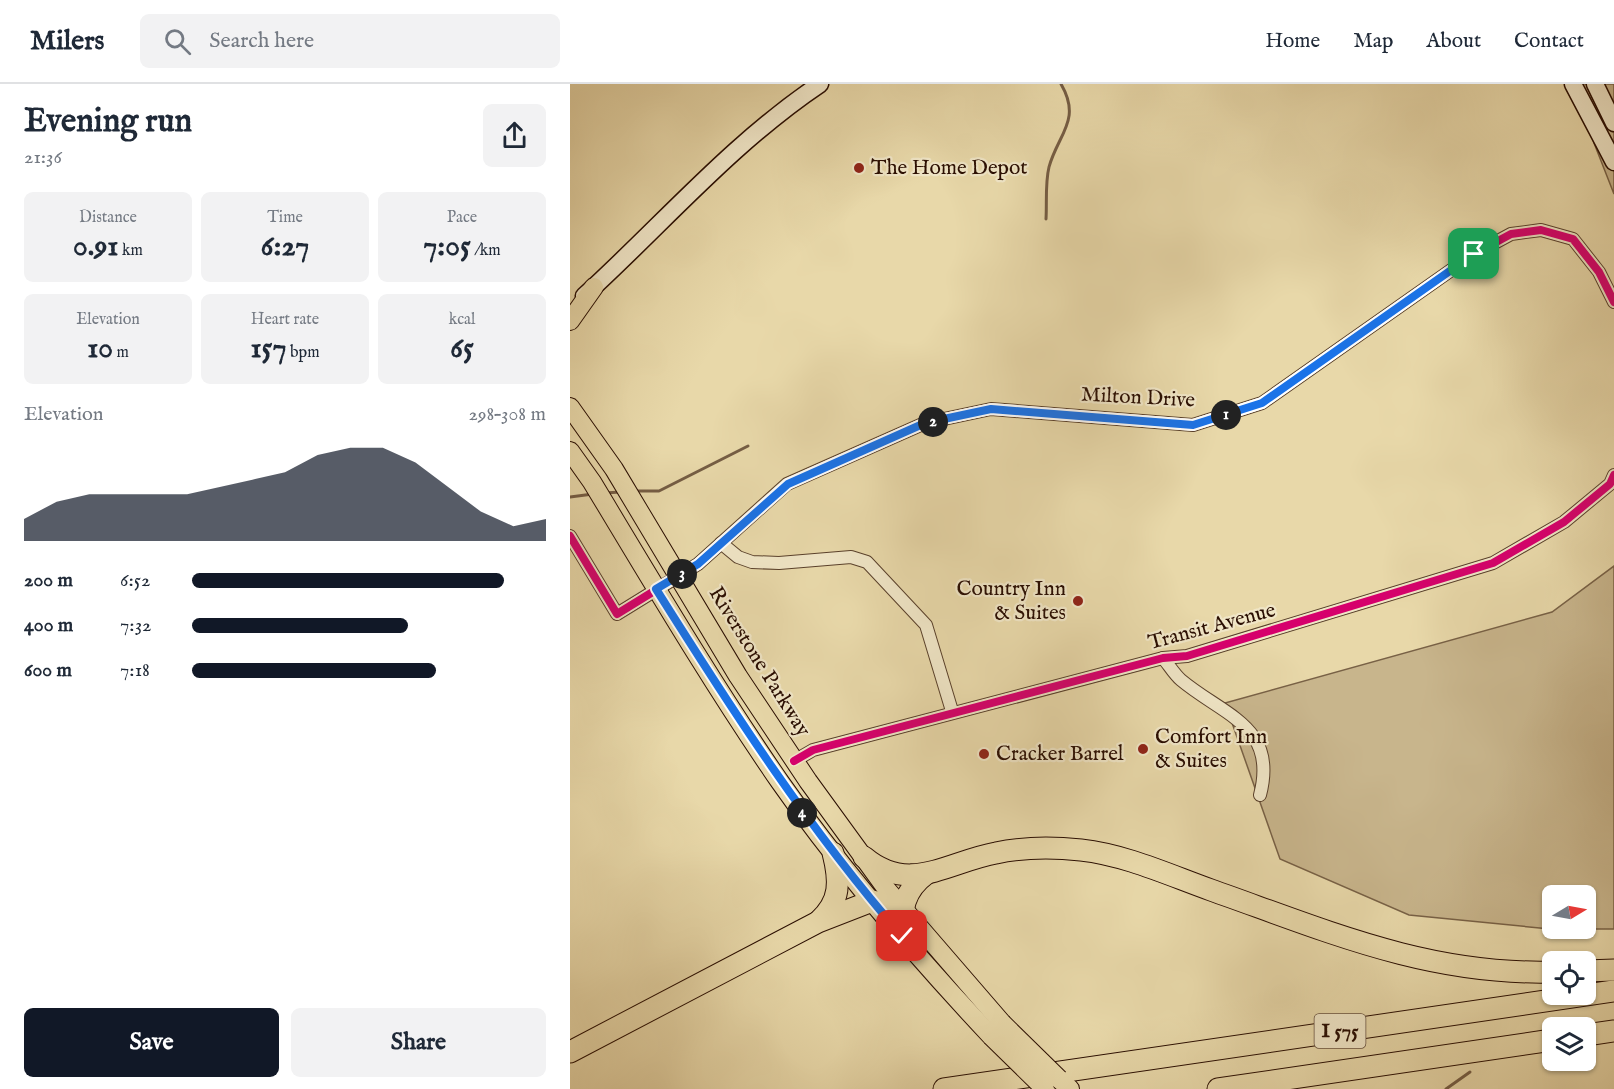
<!DOCTYPE html>
<html lang="en">
<head>
<meta charset="utf-8">
<style>
	:root { --surface:#fff; --page:#f2f2f3; --text:#1f2937; --muted:#747a83; --line:#e0e1e3; --accent:#111827 }
	body { margin:0; font-family:"IM FELL English",serif; background:var(--page); color:var(--text); height:100vh; display:flex; flex-direction:column; font-size:22px; white-space:nowrap }
	* { box-sizing:border-box; margin:0 }
	p { font-size:20px; color:var(--muted) }
	.icon { flex:none; width:33px; height:33px; fill:none; stroke:currentColor; stroke-width:2; stroke-linecap:round; stroke-linejoin:round }
	.map { position:relative; flex:1; overflow:hidden }
	.sheet { display:flex; flex-direction:column; background:var(--surface); width:570px }
	.sheet>* { flex:none }
	.needle { width:39px; rotate:80deg }
	.buttons { position:absolute; left:972px; top:801px; display:grid; gap:12px }
	.buttons a { display:grid; place-items:center; width:54px; height:54px; border-radius:9px; background:var(--surface); box-shadow:0 2px 4px #0004; font-size:30px }
	.pin { position:absolute; display:grid; place-items:center; width:51px; height:51px; color:#fff; margin:-26px; border-radius:12px; box-shadow:0 3px 9px #0006 }
	.km { position:absolute; width:30px; height:30px; margin:-15px; border-radius:50%; background:#222; color:#fff; font-size:16px; line-height:30px; text-align:center }
	.round { display:grid; place-items:center; flex:none; width:63px; height:63px; border-radius:9px; background:var(--page) }
	.overview { display:flex; align-items:center; justify-content:space-between; height:102px; padding:0 24px }
	h1 { font-size:33px; font-weight:800; line-height:45px }
	.metrics { display:grid; grid-template-columns:repeat(3,1fr); gap:9px; height:102px; padding:6px 24px }
	.metrics div { display:grid; align-content:center; border-radius:9px; background:var(--page); text-align:center }
	.metrics b { font-size:30px; font-weight:800 }
	.metrics small { font-size:16px; font-weight:400 }
	.metrics p { font-size:16px }
	.chart { height:168px; padding:12px 24px }
	.chart p { display:flex; justify-content:space-between }
	.chart svg { width:100%; height:108px; margin-top:6px; fill:var(--accent); opacity:.7 }
	.primary-button { display:flex; gap:12px; margin-top:auto; padding:12px 24px }
	.primary-button a { flex:1; height:69px; border-radius:9px; background:var(--accent); color:#fff; font-size:24px; font-weight:800; line-height:69px; text-align:center }
	.primary-button a+a { background:var(--page); color:var(--text) }
	ul { padding:0 24px; list-style:none; font-size:20px }
	li { display:grid; grid-template-columns:96px 72px 1fr; align-items:center; height:45px }
	li i { height:15px; border-radius:8px; background:var(--accent) }
	header { display:flex; align-items:center; gap:36px; box-sizing:border-box; height:84px; padding:0 30px; background:var(--surface); border-bottom:2px solid var(--line) }
	header strong { font-size:28px }
	nav { display:flex; gap:33px; margin-inline-start:auto; font-size:21px }
	.search { width:420px; height:54px; background:var(--page); display:flex; align-items:center; gap:15px; box-sizing:border-box; padding:0 21px; border-radius:9px; color:var(--muted); font-size:22px }
	main { display:flex; flex:1; min-height:0 }
	.map>svg:first-child { display:block }
	.green { fill:#c8b58c; stroke:#786146; stroke-width:1.5; fill-rule:evenodd }
	.lines { fill:none; stroke-linecap:round; stroke-linejoin:round }
	.stream { stroke:#755d44; stroke-width:3 }
	.street-casing { stroke:#59402b; stroke-width:14 }
	.secondary-casing { stroke:#290d01; stroke-width:19 }
	.primary-casing { stroke:#290d01; stroke-width:20 }
	.highway-casing { stroke:#290d01; stroke-width:23 }
	.street { stroke:#f0e6c7; stroke-width:12 }
	.secondary { stroke:#f0e6c7; stroke-width:16 }
	.primary { stroke:#e8d8a9; stroke-width:18 }
	.highway { stroke:#e8d8a9; stroke-width:21 }
	.primary-bridge-casing { stroke:#290d01; stroke-width:20; stroke-linecap:butt }
	.primary-bridge { stroke:#e8d8a9; stroke-width:18 }
	.cycleway-casing { stroke:#f0e6c7; stroke-width:11 }
	.cycleway { stroke:#d6006c; stroke-width:8 }
	.route-casing { stroke:#fff; stroke-width:12 }
	.route { stroke:#1a73e8; stroke-width:8 }
	.poi-dot { fill:#8f2418; stroke:#f0e6c7; stroke-width:2 }
	.labels { text-anchor:middle; dominant-baseline:central; stroke-width:4.5; stroke-linejoin:round; paint-order:stroke }
	.shield { fill:#f0e6c7; stroke:#654e3c; stroke-width:1.5 }
	.shield-label { font-size:20px; font-weight:bold; fill:#290d01 }
	.poi-label { font-size:21px; fill:#290d01; stroke:#f0e6c7; text-anchor:start }
	.street-label { font-size:21px; fill:#290d01; stroke:#f0e6c7 }
</style>
</head>
<body>
<header>
<strong>Milers</strong>
<div class="search"><svg class="icon" aria-label="search" viewBox="0 0 24 24"><circle cx="10" cy="10" r="6"/><path d="M15 15l6 6"/></svg>Search here</div>
<nav><a>Home</a><a>Map</a><a>About</a><a>Contact</a></nav>
</header>
<main>
<section class="sheet">
<div class="overview"><div><h1>Evening run</h1><p>21:36</p></div><a class="round"><svg class="icon" aria-label="share" viewBox="0 0 24 24"><path d="M12 15V3M7 8l5-5 5 5M5 13v7h14v-7"/></svg></a></div>
<div class="metrics">
<div><p>Distance</p><b>0.91<small> km</small></b></div>
<div><p>Time</p><b>6:27</b></div>
<div><p>Pace</p><b>7:05<small> /km</small></b></div>
</div>
<div class="metrics">
<div><p>Elevation</p><b>10<small> m</small></b></div>
<div><p>Heart rate</p><b>157<small> bpm</small></b></div>
<div><p>kcal</p><b>65</b></div>
</div>
<div class="chart"><p><span>Elevation</span>298–308 m</p>
<svg viewBox="0 0 160 44" preserveAspectRatio="none"><path d="M0 44V35L10 28L20 25L30 25L40 25L50 25L60 22L70 19L80 16L90 9L100 6L110 6L120 12L130 22L140 32L150 38L160 35V44z"/></svg>
</div>
<ul>
<li><b>200 m</b>6:52<i style="width:88%"></i></li>
<li><b>400 m</b>7:32<i style="width:61%"></i></li>
<li><b>600 m</b>7:18<i style="width:69%"></i></li>
</ul>
<div class="primary-button"><a>Save</a><a>Share</a></div>
</section>
<div class="map">
<svg width="1044" height="1005" viewBox="0 0 1044 1005">
	<rect width="100%" height="100%" fill="#e8d8a9"/>
	<filter id="stains"><feTurbulence type="fractalNoise" baseFrequency=".00333" numOctaves="4"/><feColorMatrix values="0 0 0 0 .2 0 0 0 0 .09 0 0 0 0 .02 0 0 0 .5 -.17"/></filter>
	<radialGradient id="worn" r=".72"><stop offset=".6" stop-color="#630" stop-opacity="0"/><stop offset="1" stop-color="#630" stop-opacity=".3"/></radialGradient>
	<g class="green">
		<polygon points="1008,0 1044,0 1044,110 1024,59"/>
		<path d="M 1044,482 L 1044,845 L 980,845 L 839,831 L 710,775 L 655,619 L 982,528 ZM 982,812 L 1016,812 L 1016,844 L 982,844 Z"/>
	</g>
	<g class="lines">
		<g class="stream">
			<path d="M 476,135 C 477,119 475,99 479,83 C 488,50 512,36 491,0"/>
			<polyline points="65,407 89,407 178,362"/>
			<polyline points="35,409 50,408"/>
			<polyline points="0,413 23,410"/>
			<polyline points="876,1005 900,988"/>
		</g>
		<defs>
			<g id="street">
				<polyline points="0,452 47,530 128,480 217,400 355,339 421,325 623,341 692,319 904,170 941,150 971,146 1003,155 1029,188 1044,218"/>
				<polyline points="151,459 168,473 182,478 209,479 281,473 297,478 356,541 382,627"/>
				<path d="M 593,574 C 599,581 604,590 611,596 C 654,632 708,642 690,711"/>
				<polyline points="224,677 243,666 593,574 617,572 923,479 994,438 1040,400 1044,391"/>
			</g>
			<g id="secondary">
				<polyline points="1003,0 1044,78"/>
				<polyline points="1025,0 1044,39"/>
				<path d="M 14,212 C 92,141 162,59 250,0"/>
			</g>
			<g id="primary">
				<polyline points="0,237 24,203"/>
				<polyline points="0,323 44,385 168,592 238,697 318,807 432,939"/>
				<path d="M 0,367 L 22,398 C 83,499 143,601 210,698 C 273,788 346,872 421,952"/>
				<polyline points="489,995 500,1005"/>
			</g>
			<g id="highway">
				<path d="M 294,773 C 339,811 377,778 426,769 C 454,763 482,763 511,766 C 556,771 599,791 641,806 C 757,847 857,891 982,888"/>
				<path d="M 249,837 C 271,817 270,797 263,769"/>
				<path d="M 332,852 C 331,826 334,806 356,790"/>
				<polyline points="1016,887 1044,886"/>
				<polyline points="1016,951 1044,947"/>
				<polyline points="0,968 248,838 302,817 333,825"/>
				<polyline points="374,1005 1044,907"/>
				<polyline points="648,1005 982,956"/>
			</g>
		</defs>
		<use href="#street" class="street-casing"/>
		<use href="#secondary" class="secondary-casing"/>
		<use href="#primary" class="primary-casing"/>
		<use href="#highway" class="highway-casing"/>
		<use href="#street" class="street"/>
		<use href="#secondary" class="secondary"/>
		<use href="#primary" class="primary"/>
		<use href="#highway" class="highway"/>
		<defs>
			<g id="primary-bridge">
				<polyline points="432,939 489,995"/>
				<polyline points="421,952 475,1005"/>
			</g>
		</defs>
		<use href="#primary-bridge" class="primary-bridge-casing"/>
		<use href="#primary-bridge" class="primary-bridge"/>
		<defs>
			<g id="cycleway">
				<polyline points="0,452 47,530 128,480 217,400 355,339 421,325 623,341 692,319 904,170 941,150 971,146 1003,155 1029,188 1044,218"/>
				<polyline points="224,677 243,666 593,574 617,572 923,479 994,438 1040,400 1044,391"/>
			</g>
		</defs>
		<use href="#cycleway" class="cycleway-casing"/>
		<use href="#cycleway" class="cycleway"/>
	</g>
	<g class="lines">
		<defs>
			<path id="route" d="M 332,852 C 238,744 162,626 86,505 L 128,480 L 218,400 L 355,339 L 421,325 L 623,341 L 692,319 L 904,170"/>
		</defs>
		<use href="#route" class="route-casing"/>
		<use href="#route" class="route"/>
	</g>
	<g class="poi-dot">
		<circle cx="289" cy="84" r="6"/>
		<circle cx="508" cy="517" r="6"/>
		<circle cx="573" cy="665" r="6"/>
		<circle cx="414" cy="670" r="6"/>
	</g>
	<g class="labels">
		<rect class="shield" x="744.5" y="930" width="51" height="34" rx="4.5"/>
		<g class="shield-label">
			<text x="770" y="947">I 575</text>
		</g>
		<g class="poi-label">
			<text x="301" y="84">The Home Depot</text>
			<text x="496" y="505" text-anchor="end">Country Inn<tspan x="496" dy="24">&amp; Suites</tspan></text>
			<text x="585" y="653">Comfort Inn<tspan x="585" dy="24">&amp; Suites</tspan></text>
			<text x="426" y="670">Cracker Barrel</text>
		</g>
		<g class="street-label">
			<text transform="translate(568 314) rotate(3)">Milton Drive</text>
			<text transform="translate(642 543) rotate(-15)">Transit Avenue</text>
			<text transform="translate(189 578) rotate(58)">Riverstone Parkway</text>
		</g>
	</g>
	<rect width="100%" height="100%" filter="url(#stains)"/>
	<rect width="100%" height="100%" fill="url(#worn)"/>
</svg>
<div class="buttons">
<a><svg class="needle" viewBox="-14 -14 28 28"><path d="M0-13l5 13h-10z" fill="#e53935"/><path d="M0 13l5-13h-10z" fill="#747a83"/></svg></a>
<a><svg class="icon" aria-label="locate" viewBox="0 0 24 24"><circle cx="12" cy="12" r="6"/><path d="M12 2v4M12 18v4M2 12h4M18 12h4"/></svg></a>
<a><svg class="icon" aria-label="layers" viewBox="0 0 24 24"><path d="M12 4l9 5-9 5-9-5zM3 14l9 5 9-5"/></svg></a>
</div>
<div class="pin" style="left:904px;top:170px;background:#1e9e55"><svg class="icon" aria-label="arrive" viewBox="0 0 24 24"><path d="M6 21V4h12l-3 4 3 4H6"/></svg></div>
<div class="pin" style="left:332px;top:852px;background:#d93025"><svg class="icon" aria-label="check" viewBox="0 0 24 24"><path d="M5 12l5 5 9-10"/></svg></div>
<b class="km" style="left:656px;top:331px">1</b>
<b class="km" style="left:363px;top:338px">2</b>
<b class="km" style="left:112px;top:490px">3</b>
<b class="km" style="left:232px;top:729px">4</b>
</div>
</main>
</body>
</html>
